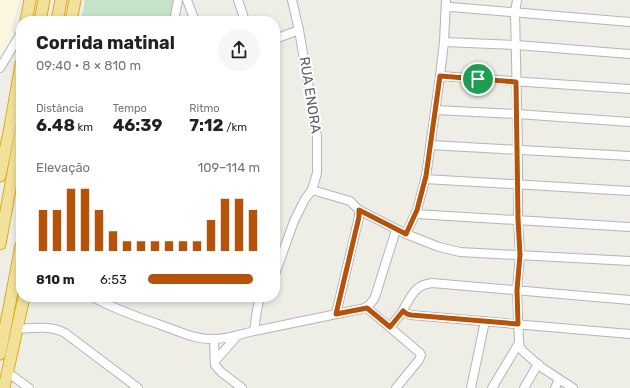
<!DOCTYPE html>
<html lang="pt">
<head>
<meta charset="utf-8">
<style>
	:root { --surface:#fff; --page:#f6f6f6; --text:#222; --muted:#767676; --accent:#b45309 }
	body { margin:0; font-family:Rubik,sans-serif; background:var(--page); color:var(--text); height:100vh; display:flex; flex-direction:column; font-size:15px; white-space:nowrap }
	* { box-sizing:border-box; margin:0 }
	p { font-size:13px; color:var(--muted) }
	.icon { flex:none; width:22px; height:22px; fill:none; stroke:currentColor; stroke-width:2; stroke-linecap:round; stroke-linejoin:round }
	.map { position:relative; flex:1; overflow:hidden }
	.drawer { position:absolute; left:16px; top:16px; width:264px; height:286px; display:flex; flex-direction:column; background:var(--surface); border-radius:16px; box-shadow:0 2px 6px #0003 }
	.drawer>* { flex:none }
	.pin { position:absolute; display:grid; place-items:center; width:34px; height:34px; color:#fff; margin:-17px; border:2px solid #fff; border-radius:50%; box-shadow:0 1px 4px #0007 }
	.round { display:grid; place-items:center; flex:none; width:42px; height:42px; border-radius:21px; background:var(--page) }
	.summary { display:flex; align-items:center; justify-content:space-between; height:68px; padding:0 20px }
	h1 { font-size:18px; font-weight:700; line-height:30px }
	.metrics { display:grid; grid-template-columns:repeat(3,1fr); gap:6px; height:68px; padding:4px 20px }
	.metrics div { display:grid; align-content:center }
	.metrics b { font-size:17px; font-weight:700 }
	.metrics small { font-size:11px; font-weight:400 }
	.metrics p { font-size:11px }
	.chart { height:112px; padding:8px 20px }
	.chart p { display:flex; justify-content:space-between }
	.chart svg { width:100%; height:72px; margin-top:4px; stroke:var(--accent); stroke-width:6 }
	ul { padding:0 20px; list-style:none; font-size:13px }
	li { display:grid; grid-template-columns:64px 48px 1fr; align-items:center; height:30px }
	li i { height:10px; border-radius:5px; background:var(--accent) }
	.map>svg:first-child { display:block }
	.commercial { fill:#faf6df }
	.green { fill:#c6e3c8 }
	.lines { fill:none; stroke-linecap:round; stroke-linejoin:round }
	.minor-casing { stroke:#b3b5b9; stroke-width:10 }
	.highway-casing { stroke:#daab1b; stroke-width:13 }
	.minor { stroke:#fff; stroke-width:8 }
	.highway { stroke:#f1e19b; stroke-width:11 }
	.route-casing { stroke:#fff; stroke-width:8 }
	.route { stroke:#b45309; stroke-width:5 }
	.labels { text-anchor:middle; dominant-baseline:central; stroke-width:4; stroke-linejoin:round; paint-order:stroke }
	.street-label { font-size:14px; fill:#5e6065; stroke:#fff }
</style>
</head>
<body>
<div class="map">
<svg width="630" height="388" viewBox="0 0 630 388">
	<rect width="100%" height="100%" fill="#eeede6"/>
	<polygon class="commercial" points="0,0 20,0 11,29 16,37 0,64"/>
	<polygon class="green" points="85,0 173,0 170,21 81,21"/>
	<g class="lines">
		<defs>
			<g id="minor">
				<polyline points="187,0 195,21"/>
				<polyline points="238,0 245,21"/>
				<polyline points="517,0 515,12 518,150 518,219 520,255 517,290 519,342 520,348 525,353 541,367 573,388"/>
				<polyline points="446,8 451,7 630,22"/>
				<polyline points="174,21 178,0"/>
				<polyline points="275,39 299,30"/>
				<polyline points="444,42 516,45 630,54"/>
				<polyline points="0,68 21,33"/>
				<polyline points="440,76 630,89"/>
				<polyline points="435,110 517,114 630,122"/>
				<polyline points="430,145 630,156"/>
				<polyline points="425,179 630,191"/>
				<polyline points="312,190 350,201 359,210 406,234 439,247 460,252 630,261"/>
				<polyline points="416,214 630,227"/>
				<polyline points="406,234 417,210 426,176 440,76 444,42 446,0"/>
				<polyline points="275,274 294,221 305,199 312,190 317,173 317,136 299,30 292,0"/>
				<path d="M 93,297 C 114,309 137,317 161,325 C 178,331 196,340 214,339 C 228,339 241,334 254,331 L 361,309 C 368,307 371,304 375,297 L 396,230"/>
				<path d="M 630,300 L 432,283 C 415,285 412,295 404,308 L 403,311 L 407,314 L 411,315 L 630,334"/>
				<polyline points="367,308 420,353 421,355 419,360 396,388"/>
				<polyline points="336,314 359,217 359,210"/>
				<polyline points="390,327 403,311"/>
				<path d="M 17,329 C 33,328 50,325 65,333 L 138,388"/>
				<polyline points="254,331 257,310 260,297"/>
				<polyline points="214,339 215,365 221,372 242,388"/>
				<polyline points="215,361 238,335"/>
				<polyline points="7,372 29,388"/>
				<polyline points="471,388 485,321"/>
				<polyline points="492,388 519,343"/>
				<polyline points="524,388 538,364"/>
				<polyline points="555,388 559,379"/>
			</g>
			<g id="highway">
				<polyline points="26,21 30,0"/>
				<polyline points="40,21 44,0"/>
				<polyline points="57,21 61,0"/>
				<polyline points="71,21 75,0"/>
				<polyline points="0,176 10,127 21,64"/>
				<polyline points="0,244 21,129"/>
				<polyline points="0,354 21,246"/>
				<polyline points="4,388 24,297"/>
			</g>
		</defs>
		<use href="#minor" class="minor-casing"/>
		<use href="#highway" class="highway-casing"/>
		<use href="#minor" class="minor"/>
		<use href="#highway" class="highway"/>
	</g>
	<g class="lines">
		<defs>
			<polygon id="route" points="440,76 516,82 518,219 520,255 517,290 518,324 411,315 407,314 403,311 390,327 367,308 336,314 359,217 359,210 406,234 417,210 426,176"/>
		</defs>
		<use href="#route" class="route-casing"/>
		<use href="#route" class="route"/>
	</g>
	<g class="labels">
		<g class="street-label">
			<text transform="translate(310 95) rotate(81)">RUA ENORA</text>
		</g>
	</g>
</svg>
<div class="pin" style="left:478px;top:79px;background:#1e9e55"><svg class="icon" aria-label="arrive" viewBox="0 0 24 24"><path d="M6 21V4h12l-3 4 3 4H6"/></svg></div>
<section class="drawer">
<div class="summary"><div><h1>Corrida matinal</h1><p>09:40 · 8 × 810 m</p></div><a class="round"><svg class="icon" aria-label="share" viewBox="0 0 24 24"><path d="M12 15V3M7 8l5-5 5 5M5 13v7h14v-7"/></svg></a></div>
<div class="metrics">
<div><p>Distância</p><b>6.48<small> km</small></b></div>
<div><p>Tempo</p><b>46:39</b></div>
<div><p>Ritmo</p><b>7:12<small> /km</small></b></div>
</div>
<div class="chart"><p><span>Elevação</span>109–114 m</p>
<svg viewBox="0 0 160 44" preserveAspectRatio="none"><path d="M5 44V19M15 44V19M25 44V6M35 44V6M45 44V19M55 44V32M65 44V38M75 44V38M85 44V38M95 44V38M105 44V38M115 44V38M125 44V25M135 44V12M145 44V12M155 44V19"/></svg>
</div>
<ul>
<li><b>810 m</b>6:53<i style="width:94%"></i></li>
</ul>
</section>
</div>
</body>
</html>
